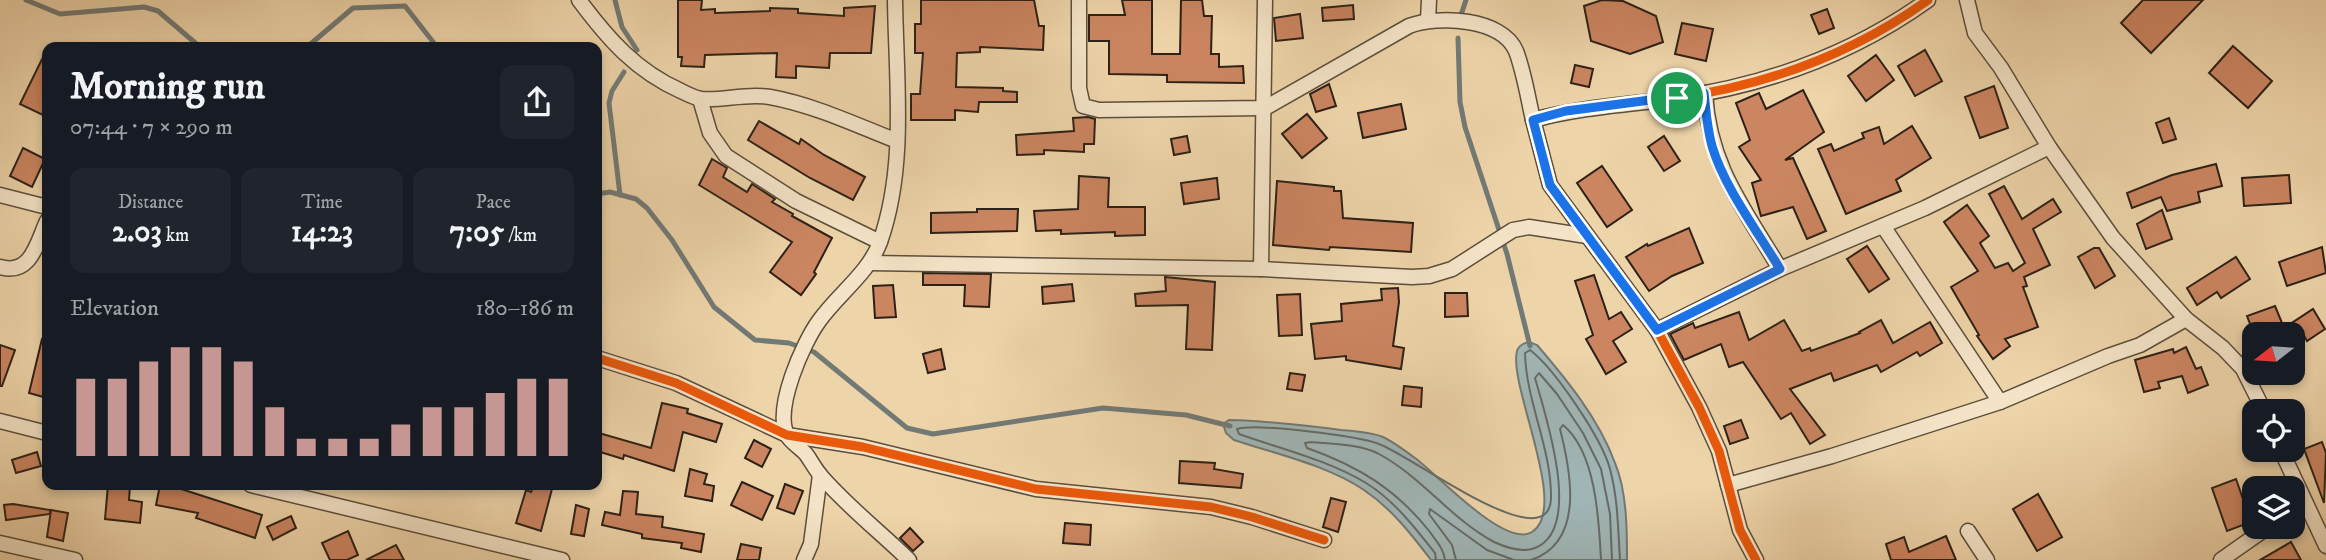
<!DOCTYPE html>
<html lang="en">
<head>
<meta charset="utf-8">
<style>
	:root { --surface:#171b24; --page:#20242c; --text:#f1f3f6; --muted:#9ea1a6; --accent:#c59692 }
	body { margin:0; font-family:"IM FELL DW Pica",serif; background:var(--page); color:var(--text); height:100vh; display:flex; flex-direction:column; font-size:26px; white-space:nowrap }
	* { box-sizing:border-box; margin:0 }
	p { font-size:23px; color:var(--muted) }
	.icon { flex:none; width:38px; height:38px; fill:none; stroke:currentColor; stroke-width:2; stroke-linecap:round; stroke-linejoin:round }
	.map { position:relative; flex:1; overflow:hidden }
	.drawer { position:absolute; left:42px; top:42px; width:560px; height:448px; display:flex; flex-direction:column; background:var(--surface); border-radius:14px; box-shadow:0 4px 10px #0003 }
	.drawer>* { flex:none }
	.needle { width:46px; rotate:253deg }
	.controls { position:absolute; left:2242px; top:322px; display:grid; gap:14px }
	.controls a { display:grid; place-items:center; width:63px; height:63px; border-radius:14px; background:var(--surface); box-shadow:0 4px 10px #0003; font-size:35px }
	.pin { position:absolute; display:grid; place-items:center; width:60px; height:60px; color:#fff; margin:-30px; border:4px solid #fff; border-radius:50%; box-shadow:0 2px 7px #0007 }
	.round { display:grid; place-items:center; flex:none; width:74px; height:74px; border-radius:14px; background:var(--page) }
	.head { display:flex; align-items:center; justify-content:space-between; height:119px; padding:0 28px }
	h1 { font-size:38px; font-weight:700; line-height:52px }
	.metrics { display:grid; grid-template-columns:repeat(3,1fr); gap:10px; height:119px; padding:7px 28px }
	.metrics div { display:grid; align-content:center; border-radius:14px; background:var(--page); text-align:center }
	.metrics b { font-size:30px; font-weight:700 }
	.metrics small { font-size:19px; font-weight:400 }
	.metrics p { font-size:19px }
	.chart { height:196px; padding:14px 28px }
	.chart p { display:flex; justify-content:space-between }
	.chart svg { width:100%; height:126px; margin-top:7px; stroke:var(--accent); stroke-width:6 }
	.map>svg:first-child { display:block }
	.water { fill:#a0b5b5; stroke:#727a76; stroke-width:2 }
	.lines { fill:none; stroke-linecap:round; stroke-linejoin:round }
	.shore { stroke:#666b66; stroke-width:2 }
	.stream { stroke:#727a76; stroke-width:5 }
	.building { fill:#cb8561; stroke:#2c2117; stroke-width:2 }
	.street-casing { stroke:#5c4e3c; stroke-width:17 }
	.street { stroke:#f4e3c7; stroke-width:14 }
	.cycleway-casing { stroke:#f4e3c7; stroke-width:13 }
	.cycleway { stroke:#e8590c; stroke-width:9 }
	.route-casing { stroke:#fff; stroke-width:14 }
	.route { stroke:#1a73e8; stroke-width:9 }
</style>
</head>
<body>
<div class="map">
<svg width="2326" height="560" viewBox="0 0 2326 560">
	<rect width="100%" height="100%" fill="#eed4a9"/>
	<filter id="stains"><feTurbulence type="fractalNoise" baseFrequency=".00286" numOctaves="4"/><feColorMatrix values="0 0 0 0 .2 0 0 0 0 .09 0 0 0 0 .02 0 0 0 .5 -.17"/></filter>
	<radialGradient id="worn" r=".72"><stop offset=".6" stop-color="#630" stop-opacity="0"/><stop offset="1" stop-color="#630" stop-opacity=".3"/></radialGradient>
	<path class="water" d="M 1529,342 L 1537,345 C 1567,380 1599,419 1615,463 C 1627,492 1627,529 1627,560 L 1431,560 C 1411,534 1392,509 1364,490 C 1327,465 1276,454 1234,440 L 1226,433 L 1223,424 L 1229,420 C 1267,421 1304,425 1341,430 C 1354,431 1371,432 1383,437 C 1394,442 1405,451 1415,458 C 1436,473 1505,549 1532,532 C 1570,508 1508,386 1517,351 C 1519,345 1524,343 1529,342 Z"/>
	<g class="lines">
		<g class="shore">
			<path d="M 1436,560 L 1435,553 C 1415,528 1394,500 1366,483 C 1328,460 1281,449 1239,434 L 1237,429 C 1255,423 1359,436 1379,444 C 1414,457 1548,560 1551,499 C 1552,449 1526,402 1525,353 L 1530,350 C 1555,369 1602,439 1610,469 C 1618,499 1618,529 1620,560"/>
			<path d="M 1445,560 C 1444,549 1436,541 1430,532 C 1396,489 1358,466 1307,448 L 1305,443 L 1311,442 C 1332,444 1361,444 1379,454 C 1422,477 1451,519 1494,542 C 1507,548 1522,553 1535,548 C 1584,529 1545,414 1535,378 L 1539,373 L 1557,394 L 1583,433 L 1601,469 L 1610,514 L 1612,560"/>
			<polyline points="1456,560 1452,545 1429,514 1430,509 1487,550 1514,560"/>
			<path d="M 1531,560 C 1585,542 1571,472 1560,429 L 1563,425 C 1596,452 1599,520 1601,560"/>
		</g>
		<g class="stream">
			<polyline points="26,0 60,14 144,7 158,11 200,47"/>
			<polyline points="615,0 622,27 637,50"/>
			<polyline points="1461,15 1466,0"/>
			<polyline points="1458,38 1460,102 1465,127 1507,254 1530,346"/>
			<polyline points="307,47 353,8 405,6 437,47"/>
			<polyline points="597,194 610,192 636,199 647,208 672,240 714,307 755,340 789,343 814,352 907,428 933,434 1103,408 1186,415 1230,426"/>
			<polyline points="620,195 609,103 612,91 624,72"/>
		</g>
	</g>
	<g class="building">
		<polygon points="678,0 702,0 701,10 715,9 715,13 770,11 770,8 798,9 798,13 844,16 844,8 875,6 871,53 830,53 829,68 796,66 796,78 776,77 777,53 705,55 704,67 681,66 682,57 678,57"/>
		<polygon points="921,0 1034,0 1039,26 1044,26 1043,50 980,47 980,52 957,53 956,87 1003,88 1003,91 1017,92 1017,102 979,102 978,112 955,110 955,120 911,120 911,94 920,94 923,53 915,53 915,24 921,24"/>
		<polygon points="1122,0 1152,0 1152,54 1180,54 1181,0 1202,0 1204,16 1212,16 1211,54 1219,54 1219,67 1243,66 1244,83 1167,82 1167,75 1109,74 1109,41 1089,41 1089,15 1125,15"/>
		<polygon points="1602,0 1623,1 1656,16 1663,42 1630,54 1591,41 1584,6"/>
		<polygon points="2143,0 2203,0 2151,53 2121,23"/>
		<polygon points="1353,5 1354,19 1323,21 1322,8"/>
		<polygon points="1827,9 1834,28 1819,34 1811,15"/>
		<polygon points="1300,14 1303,38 1276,41 1274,18"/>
		<polygon points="1682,23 1713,29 1706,61 1675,54"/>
		<polygon points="2233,46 2272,81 2248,108 2209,73"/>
		<polygon points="47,49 47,117 20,104"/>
		<polygon points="1925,50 1942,81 1915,96 1898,66"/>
		<polygon points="1876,55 1894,80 1866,101 1848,76"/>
		<polygon points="1575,65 1593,69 1589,87 1571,83"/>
		<polygon points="1329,84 1336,106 1316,112 1310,94"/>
		<polygon points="1994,86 2008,128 1980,138 1965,97"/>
		<polygon points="1803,90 1824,132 1785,160 1793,158 1826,231 1807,239 1793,207 1761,216 1752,183 1761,180 1739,147 1750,140 1736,103 1759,93 1766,109"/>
		<polygon points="1401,104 1406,129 1363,138 1358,113"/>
		<polygon points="1307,114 1327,138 1302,158 1282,134"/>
		<polygon points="1088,117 1095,119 1094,144 1084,144 1084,152 1044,150 1044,154 1017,155 1016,135 1074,131 1073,118"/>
		<polygon points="2169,118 2176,139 2163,143 2156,123"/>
		<polygon points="759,121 799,144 801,139 824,155 865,177 853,200 810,178 748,140"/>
		<polygon points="1912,126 1931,158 1896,180 1901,191 1846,214 1818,149 1831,144 1834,151 1864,138 1862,133 1879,127 1884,144"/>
		<polygon points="1187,136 1190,152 1174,155 1171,139"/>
		<polygon points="1664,136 1680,161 1664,171 1648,147"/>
		<polygon points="23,148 45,159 32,187 10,176"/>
		<polygon points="712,159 727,168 723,177 747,192 752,184 775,199 772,202 793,214 792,216 832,238 814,272 816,274 801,295 770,272 792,242 699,185"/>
		<polygon points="2216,164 2222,186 2198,192 2200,202 2167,211 2161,197 2132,208 2127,193 2172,175"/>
		<polygon points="1602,166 1632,210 1607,227 1577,183"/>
		<polygon points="2289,175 2291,203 2244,206 2242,178"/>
		<polygon points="1079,176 1109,178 1108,207 1145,207 1145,235 1115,236 1115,232 1061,234 1061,230 1036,231 1034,211 1078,209"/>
		<polygon points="1217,178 1219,199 1184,204 1181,183"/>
		<polygon points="1277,181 1334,187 1334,191 1341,191 1343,218 1413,223 1411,252 1330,247 1329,250 1273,245"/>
		<polygon points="2004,186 2022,219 2053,199 2061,212 2033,229 2050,265 2024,277 2027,286 2023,287 2038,327 2005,339 2010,346 1993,359 1977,336 1979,335 1951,287 1978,271 1944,222 1967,205 1989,236 1980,243 1995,268 2008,263 2013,271 2025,263 1989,194"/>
		<polygon points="977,209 1018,209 1017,231 931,233 931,213 977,212"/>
		<polygon points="2162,210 2172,239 2146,249 2137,224"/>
		<polygon points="1689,228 1703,263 1672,276 1649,291 1626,257 1647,244 1648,246"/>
		<polygon points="1867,246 1889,279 1869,292 1847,259"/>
		<polygon points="2322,247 2326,273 2287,286 2279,262"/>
		<polygon points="2094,248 2099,248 2115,276 2095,288 2078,257"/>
		<polygon points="2236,257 2250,279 2221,298 2217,292 2197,305 2187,288"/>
		<polygon points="923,273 991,274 989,307 964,306 965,285 923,285"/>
		<polygon points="1594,275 1609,319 1621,312 1632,329 1613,341 1626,362 1606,374 1586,339 1593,335 1575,281"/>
		<polygon points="1165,277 1215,282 1212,350 1186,349 1188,305 1136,306 1135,294 1166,291"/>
		<polygon points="1072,284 1074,301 1043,304 1042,287"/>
		<polygon points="893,285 896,317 875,318 873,286"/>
		<polygon points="1398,288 1399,302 1393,346 1404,348 1401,369 1346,360 1346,356 1315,359 1311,324 1342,321 1341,304 1382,300 1381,289"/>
		<polygon points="1445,293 1467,293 1468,316 1445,317"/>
		<polygon points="1300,294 1302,335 1279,336 1277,295"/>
		<polygon points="2275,306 2284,328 2313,309 2325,329 2307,341 2303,334 2254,334 2247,316"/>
		<polygon points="1739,312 1749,340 1784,320 1802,351 1810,348 1811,351 1860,333 1859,332 1881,320 1893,343 1930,322 1942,343 1920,356 1917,352 1881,372 1877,365 1834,381 1831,373 1790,389 1825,435 1810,444 1791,413 1781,419 1743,362 1729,367 1721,344 1684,360 1670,334 1693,323 1695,328"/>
		<polygon points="42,339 47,340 47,398 29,393"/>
		<polygon points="0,345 15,350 2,386 0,386"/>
		<polygon points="2186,347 2196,369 2201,367 2208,385 2188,393 2182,376 2158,382 2160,388 2144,392 2135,360 2173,349 2174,353"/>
		<polygon points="941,349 945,369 928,373 923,354"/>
		<polygon points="1290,373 1305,375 1302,391 1287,389"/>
		<polygon points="1404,386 1422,388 1421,407 1402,405"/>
		<polygon points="662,403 688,409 687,413 722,424 716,442 683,432 674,471 624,455 623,459 597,451 599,433 651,448"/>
		<polygon points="1741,420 1748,438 1730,444 1724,426"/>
		<polygon points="754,440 771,449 762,467 745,458"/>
		<polygon points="2322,442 2326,453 2324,503 2304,449"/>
		<polygon points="37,452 41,466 16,473 12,460"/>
		<polygon points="1180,461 1215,463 1214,469 1243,474 1241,488 1179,483"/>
		<polygon points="690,469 707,474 704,484 714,486 712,501 685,496"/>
		<polygon points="2236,479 2251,522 2227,531 2212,488"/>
		<polygon points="742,482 773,496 762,520 731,505"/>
		<polygon points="785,484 803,491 794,514 777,508"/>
		<polygon points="108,485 130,485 129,500 142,502 140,523 105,519"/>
		<polygon points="160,485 178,485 178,488 262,515 255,538 196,518 198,513 156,505"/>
		<polygon points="534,485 553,485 541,531 516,523 526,490 531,492"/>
		<polygon points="623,491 638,492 636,514 663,517 662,527 704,534 701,552 681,548 682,543 642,538 642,534 602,525 605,512 620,515"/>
		<polygon points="2038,494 2062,537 2037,551 2013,509"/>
		<polygon points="1331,498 1346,502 1338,532 1323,527"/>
		<polygon points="13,504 50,510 50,514 6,520 4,505"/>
		<polygon points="576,505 589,509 584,536 571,534"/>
		<polygon points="51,510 68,513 63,541 47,537"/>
		<polygon points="291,516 296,528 273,540 267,527"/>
		<polygon points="1065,523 1091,525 1090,545 1063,543"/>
		<polygon points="910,528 923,542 913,551 900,538"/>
		<polygon points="348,531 358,555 347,560 330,560 322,543"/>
		<polygon points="1946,536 1956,560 1891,560 1886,544 1904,537 1909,552"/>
		<polygon points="2291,542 2301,560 2260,560"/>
		<polygon points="741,544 761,548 759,560 737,560"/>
		<polygon points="396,545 404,560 366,560"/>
	</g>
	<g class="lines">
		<defs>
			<g id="street">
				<path d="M 579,0 C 608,39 636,71 681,91 C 687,94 695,98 701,99 C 723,101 746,93 770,97 C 814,105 856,125 897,141"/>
				<path d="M 895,0 C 896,79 907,166 880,242 C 869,273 838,294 819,321 C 803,343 774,408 787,435 C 790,442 801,448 806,454 C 811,461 815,469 821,476 C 847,506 880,532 909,560"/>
				<path d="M 1079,0 L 1079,88 L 1083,106 L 1099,110 L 1265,108 L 1409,26 C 1438,15 1502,18 1516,51 C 1524,72 1528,98 1533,120"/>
				<polyline points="1967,0 1975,33 2001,68 2049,147 2113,238 2186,319 2223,348 2243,369 2264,411"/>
				<polyline points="1428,20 1429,0"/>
				<path d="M 1705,93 C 1709,166 1744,208 1780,269"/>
				<polyline points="700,99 710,133 726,156 796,201 880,242"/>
				<polyline points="0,195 47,207"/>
				<polyline points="1883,226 2000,402"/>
				<polyline points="870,263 1261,269 1412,277 1429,276 1452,269 1513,230 1529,227 1587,236"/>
				<path d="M 0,267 C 31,276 37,243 47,221"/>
				<polyline points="1261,269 1265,0"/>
				<polyline points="1657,330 1780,269 1925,208 2049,147"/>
				<polyline points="597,358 676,383 787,435 863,447 1036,489 1211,507 1252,517 1324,540"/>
				<polyline points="0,421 47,433"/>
				<polyline points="2281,450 2326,546"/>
				<polyline points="251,485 562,560"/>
				<polyline points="1728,485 1832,456 2000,402 2108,356 2140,345 2186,319"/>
				<polyline points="1968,531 1987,560"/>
				<polyline points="0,543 75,560"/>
				<polyline points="804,560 811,544 820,475"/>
				<path d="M 1756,560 L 1740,530 L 1719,451 L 1699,407 L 1657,330 L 1550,185 L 1533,120 C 1580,107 1628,105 1676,98 C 1767,85 1854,53 1928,0"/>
				<polyline points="2221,560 2268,527"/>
			</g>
		</defs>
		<use href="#street" class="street-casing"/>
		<use href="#street" class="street"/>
		<defs>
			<g id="cycleway">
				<polyline points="597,358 676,383 787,435 863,447 1036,489 1211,507 1252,517 1324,540"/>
				<path d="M 1756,560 L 1740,530 L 1719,451 L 1699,407 L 1657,330 L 1550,185 L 1533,120 C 1580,107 1628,105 1676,98 C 1767,85 1854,53 1928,0"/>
			</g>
		</defs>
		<use href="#cycleway" class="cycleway-casing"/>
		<use href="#cycleway" class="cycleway"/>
	</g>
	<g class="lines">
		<defs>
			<path id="route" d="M 1704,93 C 1706,111 1707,128 1712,146 C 1724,187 1758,232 1780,269 L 1657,330 L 1550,185 L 1533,120 L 1566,111 Z"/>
		</defs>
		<use href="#route" class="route-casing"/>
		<use href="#route" class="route"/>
	</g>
	<rect width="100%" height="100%" filter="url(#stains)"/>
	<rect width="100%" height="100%" fill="url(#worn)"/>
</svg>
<div class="controls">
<a><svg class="needle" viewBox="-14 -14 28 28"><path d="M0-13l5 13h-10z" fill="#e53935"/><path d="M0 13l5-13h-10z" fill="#9ea1a6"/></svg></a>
<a><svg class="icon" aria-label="locate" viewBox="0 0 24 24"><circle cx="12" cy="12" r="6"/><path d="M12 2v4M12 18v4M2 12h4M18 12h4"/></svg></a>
<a><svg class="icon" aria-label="layers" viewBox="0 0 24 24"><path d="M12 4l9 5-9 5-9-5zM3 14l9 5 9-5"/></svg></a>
</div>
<div class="pin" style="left:1677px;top:98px;background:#1e9e55"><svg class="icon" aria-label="arrive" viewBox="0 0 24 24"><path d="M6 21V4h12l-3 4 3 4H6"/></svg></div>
<section class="drawer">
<div class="head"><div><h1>Morning run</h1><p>07:44 · 7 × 290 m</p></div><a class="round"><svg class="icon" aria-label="share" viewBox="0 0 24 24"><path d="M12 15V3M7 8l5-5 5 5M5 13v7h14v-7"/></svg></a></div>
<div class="metrics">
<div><p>Distance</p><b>2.03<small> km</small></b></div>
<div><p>Time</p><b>14:23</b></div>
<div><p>Pace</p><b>7:05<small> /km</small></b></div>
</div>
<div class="chart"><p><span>Elevation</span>180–186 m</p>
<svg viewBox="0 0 160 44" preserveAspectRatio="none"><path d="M5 44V17M15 44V17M25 44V11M35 44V6M45 44V6M55 44V11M65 44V27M75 44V38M85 44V38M95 44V38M105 44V33M115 44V27M125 44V27M135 44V22M145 44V17M155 44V17"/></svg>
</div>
</section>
</div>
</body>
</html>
